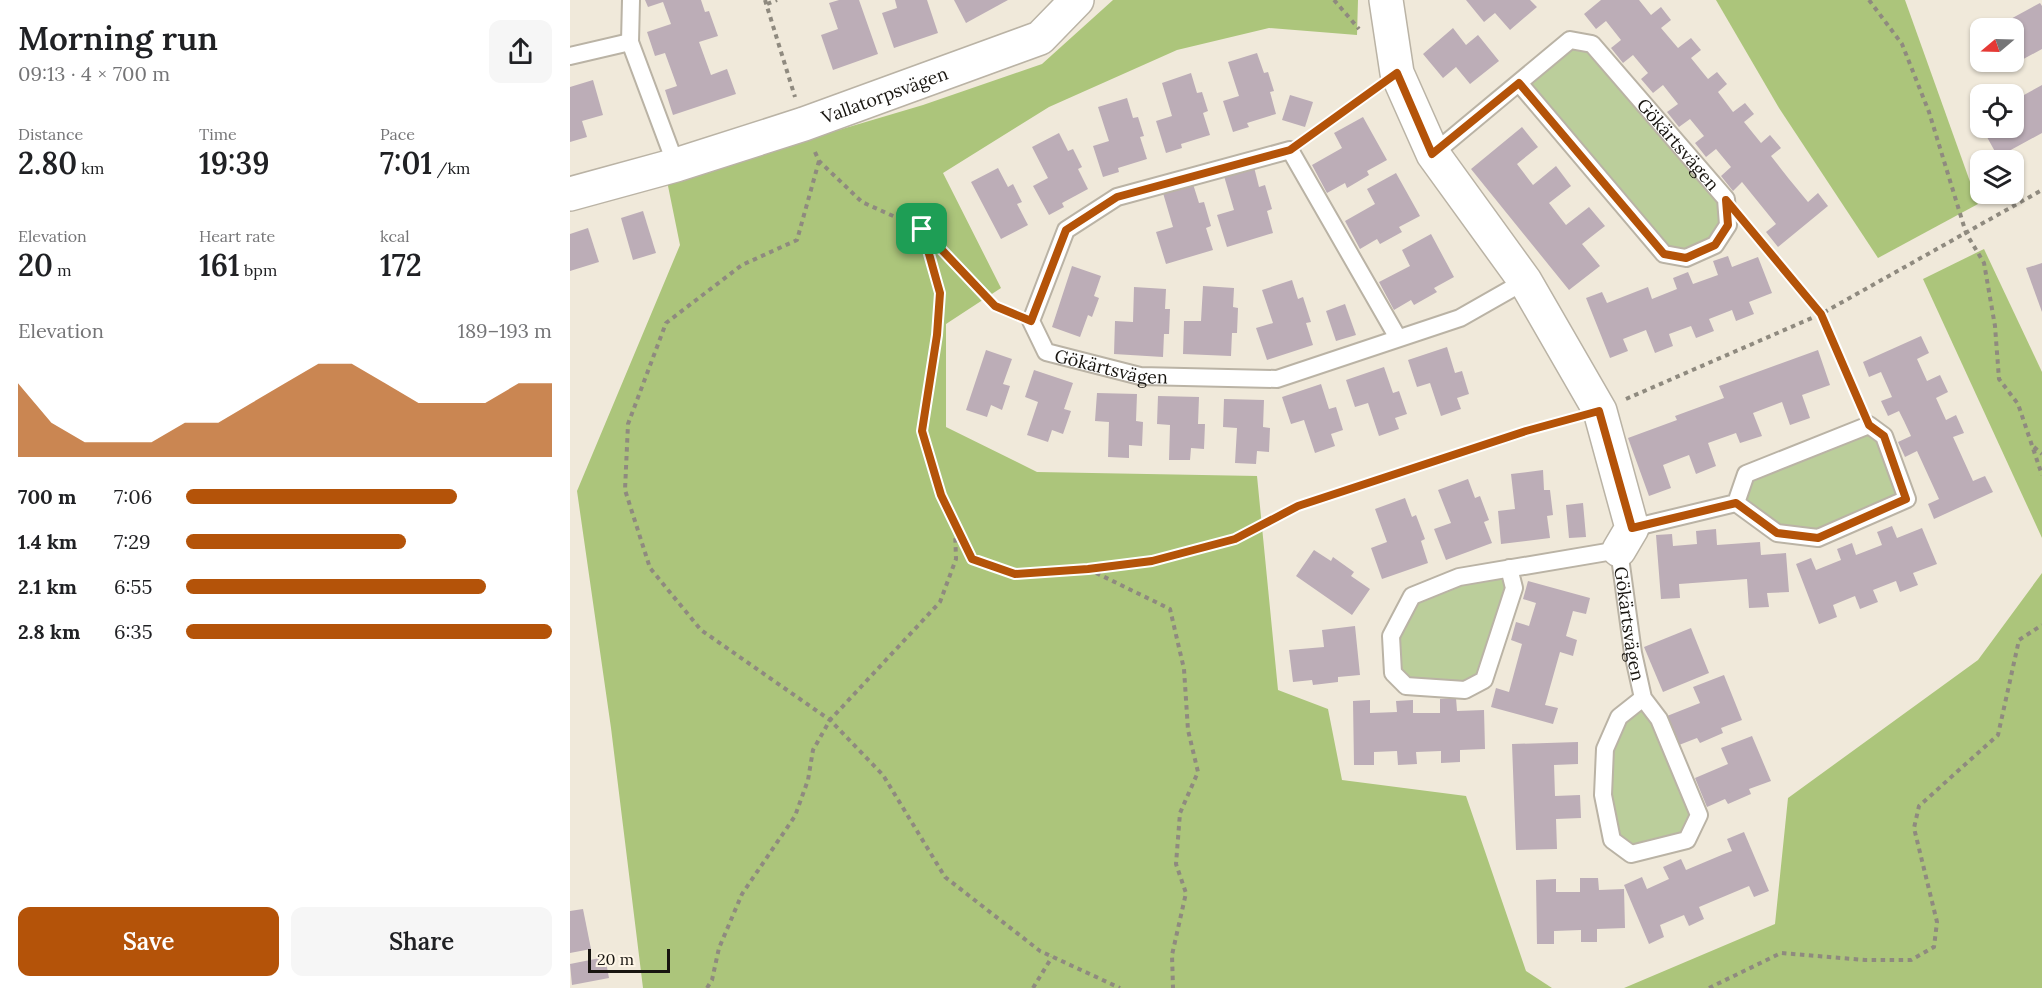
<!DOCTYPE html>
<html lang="en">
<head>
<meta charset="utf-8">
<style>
	:root { --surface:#fff; --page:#f6f6f6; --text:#202124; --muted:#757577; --accent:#b45309 }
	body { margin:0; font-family:Lora,serif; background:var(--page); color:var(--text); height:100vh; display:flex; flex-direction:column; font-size:22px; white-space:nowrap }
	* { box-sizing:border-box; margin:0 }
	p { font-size:20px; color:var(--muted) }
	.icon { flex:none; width:33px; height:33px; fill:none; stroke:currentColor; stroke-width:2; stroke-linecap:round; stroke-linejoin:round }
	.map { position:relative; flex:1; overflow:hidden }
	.details { display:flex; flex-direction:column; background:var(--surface); width:570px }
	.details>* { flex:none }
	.needle { width:39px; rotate:251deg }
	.controls { position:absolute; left:1400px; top:18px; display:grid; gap:12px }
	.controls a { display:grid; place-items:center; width:54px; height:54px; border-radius:12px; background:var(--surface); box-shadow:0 2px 4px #0004; font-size:30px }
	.scale { position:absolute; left:18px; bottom:15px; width:82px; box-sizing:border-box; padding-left:6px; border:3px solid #181510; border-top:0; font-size:16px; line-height:21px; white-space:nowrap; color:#181510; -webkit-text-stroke:4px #fef6e7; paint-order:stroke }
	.pin { position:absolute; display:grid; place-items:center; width:51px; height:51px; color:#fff; margin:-26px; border-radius:12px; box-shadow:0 3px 9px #0006 }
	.round { display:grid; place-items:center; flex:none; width:63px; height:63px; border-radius:12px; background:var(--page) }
	.overview { display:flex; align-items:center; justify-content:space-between; height:102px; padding:0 18px }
	h1 { font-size:33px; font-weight:600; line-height:45px }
	.metrics { display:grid; grid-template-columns:repeat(3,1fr); gap:9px; height:102px; padding:6px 18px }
	.metrics div { display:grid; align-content:center }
	.metrics b { font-size:30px; font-weight:600 }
	.metrics small { font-size:16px; font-weight:400 }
	.metrics p { font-size:16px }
	.chart { height:168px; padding:12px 18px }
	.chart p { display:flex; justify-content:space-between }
	.chart svg { width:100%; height:108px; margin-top:6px; fill:var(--accent); opacity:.7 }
	.cta { display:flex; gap:12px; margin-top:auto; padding:12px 18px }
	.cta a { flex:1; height:69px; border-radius:12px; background:var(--accent); color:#fff; font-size:24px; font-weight:600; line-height:69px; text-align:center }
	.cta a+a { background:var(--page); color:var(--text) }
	ul { padding:0 18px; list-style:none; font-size:20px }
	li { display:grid; grid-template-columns:96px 72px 1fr; align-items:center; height:45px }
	li i { height:15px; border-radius:8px; background:var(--accent) }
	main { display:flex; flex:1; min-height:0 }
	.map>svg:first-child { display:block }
	.green { fill:#bbce9b }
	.forest { fill:#acc57b }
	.building { fill:#bcadb7 }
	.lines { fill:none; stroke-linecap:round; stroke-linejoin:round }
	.service-casing { stroke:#bab3a5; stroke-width:20 }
	.minor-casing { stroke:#bab3a5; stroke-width:36 }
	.path { stroke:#8f8a7f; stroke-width:4; stroke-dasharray:4.5 4.5; stroke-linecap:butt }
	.service { stroke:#fff; stroke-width:16 }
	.minor { stroke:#fff; stroke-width:33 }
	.route-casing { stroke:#fff; stroke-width:12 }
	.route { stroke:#b45309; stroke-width:8 }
	.labels { text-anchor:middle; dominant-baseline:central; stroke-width:6; stroke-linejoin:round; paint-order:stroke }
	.street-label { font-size:18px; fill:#181510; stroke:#fef6e7 }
</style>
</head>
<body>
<main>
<section class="details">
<div class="overview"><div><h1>Morning run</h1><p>09:13 · 4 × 700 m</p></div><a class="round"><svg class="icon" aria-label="share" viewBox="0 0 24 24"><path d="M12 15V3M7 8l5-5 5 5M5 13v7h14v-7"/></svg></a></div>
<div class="metrics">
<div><p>Distance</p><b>2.80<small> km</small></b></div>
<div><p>Time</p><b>19:39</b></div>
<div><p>Pace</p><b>7:01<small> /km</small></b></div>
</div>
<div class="metrics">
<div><p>Elevation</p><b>20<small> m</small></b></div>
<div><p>Heart rate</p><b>161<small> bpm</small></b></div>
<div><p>kcal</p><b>172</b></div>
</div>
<div class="chart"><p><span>Elevation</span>189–193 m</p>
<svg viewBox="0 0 160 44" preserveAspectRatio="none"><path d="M0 44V14L10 30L20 38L30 38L40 38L50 30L60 30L70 22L80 14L90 6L100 6L110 14L120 22L130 22L140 22L150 14L160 14V44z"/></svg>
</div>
<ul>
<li><b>700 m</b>7:06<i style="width:74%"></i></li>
<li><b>1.4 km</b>7:29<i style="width:60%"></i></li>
<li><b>2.1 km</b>6:55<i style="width:82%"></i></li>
<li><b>2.8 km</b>6:35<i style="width:100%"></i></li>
</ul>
<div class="cta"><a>Save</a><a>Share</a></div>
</section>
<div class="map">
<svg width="1472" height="988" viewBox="0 0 1472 988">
	<rect width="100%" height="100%" fill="#f0e9da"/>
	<g class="green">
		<polygon points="1000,40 1022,44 1156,199 1145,245 1094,254 949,83"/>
		<polygon points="1299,425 1337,499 1248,538 1207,533 1166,503 1176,474"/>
		<polygon points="939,568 944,588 914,680 895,690 836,686 821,636 842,596"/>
		<polygon points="1073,698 1129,815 1117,840 1061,854 1042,840 1033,795 1049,717"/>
	</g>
	<g class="forest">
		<polygon points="543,0 788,0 787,35 699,28 607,50 479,107 373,173 431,288 376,324 376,427 467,472 687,476 708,690 758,709 772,780 896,796 956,971 982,988 73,988 41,728 7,491 110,245 97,181 353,105 472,64"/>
		<polygon points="1146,0 1335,0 1408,204 1308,258 1209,108"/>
		<polygon points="1414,249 1472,372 1472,538 1353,279"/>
		<polygon points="1472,573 1472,988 1054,988 1205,924 1218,798 1408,660"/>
	</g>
	<g class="building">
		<polygon points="75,0 131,0 135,12 139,11 148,36 129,42 141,75 157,69 166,94 103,115 95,90 107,86 95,53 85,56 77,32 101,24 93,2 78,7"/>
		<polygon points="269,0 289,0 308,54 263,70 251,35 268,29 259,3"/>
		<polygon points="325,0 357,0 368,33 324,48 312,13 327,8"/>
		<polygon points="384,0 438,0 396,23"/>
		<polygon points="896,0 960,0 967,7 940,30 925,13 914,22"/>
		<polygon points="1031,0 1069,0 1081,15 1091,7 1101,20 1091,28 1108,48 1121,38 1131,50 1121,58 1138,79 1147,72 1157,84 1148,92 1163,112 1175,103 1184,114 1174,122 1191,143 1200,135 1211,148 1201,156 1219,179 1238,202 1248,193 1258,206 1208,247 1196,232 1206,224 1172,182 1163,191 1151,176 1161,167 1146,149 1136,157 1125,143 1134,136 1120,119 1109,127 1097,112 1108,104 1093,85 1083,93 1071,79 1078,73 1063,55 1053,63 1041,48 1051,40 1036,21 1026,29 1014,14"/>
		<polygon points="1470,3 1472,6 1472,49 1435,69 1431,62 1443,62 1443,28 1424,28"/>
		<polygon points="883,28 896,45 908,35 929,61 900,84 886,67 873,78 853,54"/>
		<polygon points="687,53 694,73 698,72 704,91 700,92 706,114 677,123 679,127 663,132 653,101 669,96 658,62"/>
		<polygon points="621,73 627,93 632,92 638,111 633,113 640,135 611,144 612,148 596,153 586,121 602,116 592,83"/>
		<polygon points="23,80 33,115 12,121 17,137 0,142 0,87"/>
		<polygon points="1472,85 1472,133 1428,157 1412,128 1443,128 1443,101"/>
		<polygon points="720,95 743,102 735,127 712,120"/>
		<polygon points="557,98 563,118 568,117 574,136 570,137 577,159 548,168 549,172 533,177 523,146 539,141 528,107"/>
		<polygon points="793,117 817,160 797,171 799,175 777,188 775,183 757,193 742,165 772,148 764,133"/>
		<polygon points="952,127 968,147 947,164 963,185 986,166 1001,186 979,203 996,225 1019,207 1035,226 1012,244 1030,266 999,290 901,169"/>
		<polygon points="489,133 498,151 503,149 512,167 508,169 518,189 492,203 494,207 479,215 463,186 478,178 462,147"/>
		<polygon points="684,167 689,187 695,185 702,209 697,211 703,233 657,247 647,215 664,210 654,176"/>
		<polygon points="428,168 438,187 443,184 452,202 447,204 458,225 431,239 401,182"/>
		<polygon points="826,173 850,216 829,227 832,232 810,244 807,239 790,249 775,221 805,204 797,189"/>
		<polygon points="623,184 629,203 634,202 641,226 636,228 643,250 596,264 586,232 603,227 593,193"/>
		<polygon points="73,211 86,253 63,260 51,218"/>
		<polygon points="18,228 29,262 0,271 0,234"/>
		<polygon points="861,234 884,277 864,288 867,292 844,305 841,300 824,310 809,282 840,266 832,250"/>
		<polygon points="1158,256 1162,267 1188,257 1202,293 1179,302 1184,314 1166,321 1162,310 1139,319 1144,331 1126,338 1121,326 1099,334 1103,346 1085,353 1076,330 1053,339 1058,351 1040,358 1016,298 1032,292 1037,303 1078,287 1082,299 1107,289 1103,278 1118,272 1123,284 1148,275 1143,261"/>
		<polygon points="1472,263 1472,312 1456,268"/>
		<polygon points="502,266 531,276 524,296 529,298 522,317 518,315 510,337 482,327"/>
		<polygon points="722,280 728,299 733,297 741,322 736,323 743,345 697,360 686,328 703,323 692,290"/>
		<polygon points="633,286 664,288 663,307 668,308 667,333 662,333 661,356 613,354 614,321 631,321"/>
		<polygon points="564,287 596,289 595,309 600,309 599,334 594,334 593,357 544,354 545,321 563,322"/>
		<polygon points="775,304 786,335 766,341 756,311"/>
		<polygon points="1351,336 1359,353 1347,359 1357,381 1370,375 1378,392 1366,398 1376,420 1386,415 1394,433 1383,437 1403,481 1415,476 1423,492 1364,519 1358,504 1369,499 1347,451 1335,457 1328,442 1341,436 1334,421 1329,411 1318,416 1311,401 1322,397 1311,372 1299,377 1293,362"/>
		<polygon points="877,347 885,373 892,371 899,394 887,398 891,409 871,416 860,383 847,387 838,360"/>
		<polygon points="416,350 442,359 433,384 440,386 432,410 421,405 417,417 396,410"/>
		<polygon points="1248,350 1260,385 1232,395 1240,418 1220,425 1212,402 1183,413 1192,436 1170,443 1166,433 1138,443 1146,466 1126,474 1119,455 1093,465 1101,488 1079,496 1058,438 1107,420 1105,416 1154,398 1149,386"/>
		<polygon points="814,367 823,393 829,391 837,414 825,418 829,429 809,436 798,403 785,407 776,380"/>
		<polygon points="464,370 503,383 494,409 501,411 493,434 482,430 478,442 457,435 468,402 455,397"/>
		<polygon points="751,384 759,409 766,407 773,430 761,434 765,446 745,453 734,420 721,424 712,397"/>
		<polygon points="527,393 567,394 566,421 573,422 572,446 559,445 559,458 538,457 539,422 525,421"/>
		<polygon points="588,396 629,397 628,424 635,424 634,449 621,448 620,460 599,460 600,425 587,424"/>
		<polygon points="654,399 694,400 693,427 700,428 699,452 687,451 686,464 665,463 667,428 653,427"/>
		<polygon points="973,470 974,490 980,490 983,515 977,516 980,538 931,544 928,511 945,509 941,474"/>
		<polygon points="898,479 905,498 910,496 919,520 914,522 922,543 876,560 864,529 881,523 868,490"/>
		<polygon points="835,498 842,517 846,515 855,539 851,541 858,563 812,579 801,548 817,542 805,509"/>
		<polygon points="1013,503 1016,537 999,538 996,505"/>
		<polygon points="1322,526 1327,538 1352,528 1367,564 1343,573 1348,585 1330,592 1326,581 1303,590 1308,602 1290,609 1285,596 1263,605 1267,617 1249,624 1226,564 1241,558 1246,570 1271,560 1267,549 1282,543 1286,555 1312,545 1307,532"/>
		<polygon points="1146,529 1147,545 1190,542 1191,555 1216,553 1219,592 1197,593 1199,607 1179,608 1177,579 1109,584 1110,598 1091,599 1086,535 1102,534 1103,546 1127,544 1126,531"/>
		<polygon points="744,550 761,561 763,557 784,572 781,576 800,589 782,615 726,576"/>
		<polygon points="958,581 1020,598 1016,614 1003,611 996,636 1007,640 1003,656 990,652 975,705 988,708 983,724 921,707 926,688 939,692 952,644 941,640 946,622 959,626 966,603 953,599"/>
		<polygon points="785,626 790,675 768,677 768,682 743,685 742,680 723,682 719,650 754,647 752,630"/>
		<polygon points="1121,628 1139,673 1093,692 1074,647"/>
		<polygon points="1154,675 1172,720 1151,728 1153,733 1130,743 1127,738 1109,745 1097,716 1130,703 1123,687"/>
		<polygon points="886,698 887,711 914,710 915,749 890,750 890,762 871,763 871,751 846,752 847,764 828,765 827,751 804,752 804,765 784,765 783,701 800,700 800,713 827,712 826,701 843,700 843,713 870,713 870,699"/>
		<polygon points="1182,736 1201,781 1179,789 1181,794 1158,804 1155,799 1137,807 1125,778 1158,764 1151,748"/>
		<polygon points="1008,742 1008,764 984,765 985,796 1010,795 1011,818 986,819 987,849 946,850 942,744"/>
		<polygon points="1174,832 1199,891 1184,897 1179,886 1129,907 1134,919 1119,926 1114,915 1090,925 1094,937 1079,944 1054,885 1072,877 1077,889 1099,879 1093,867 1111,859 1116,870 1154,854 1162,851 1157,839"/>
		<polygon points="1010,878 1028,878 1029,890 1054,889 1055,928 1027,929 1027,942 1011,942 1011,930 984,931 984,944 967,944 966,880 986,879 986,892 1010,892"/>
		<polygon points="13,909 21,949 0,953 0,911"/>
		<polygon points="35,957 39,978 2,985 0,964"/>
	</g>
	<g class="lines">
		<defs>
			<g id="service">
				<polyline points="61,0 60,42 106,165"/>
				<polyline points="0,56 60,42"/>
				<path id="s1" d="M 863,154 L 1000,40 L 1022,44 L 1156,199 L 1158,225 L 1145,245 L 1116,258 L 1094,254 L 949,83"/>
				<path id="s2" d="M 828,338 L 720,150 L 547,197 L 496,230 L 461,321 L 476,352 L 570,376 L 707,379 L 890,318 L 955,281"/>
				<polyline points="1062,528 1166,503 1207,533 1248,538 1337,499 1314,436 1299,425 1176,474 1166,503"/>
				<path id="s3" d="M 939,568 L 944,588 L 914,680 L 895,690 L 836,686 L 823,673 L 821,636 L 842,596 L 889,577 L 1049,550 L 1063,653 L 1073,698 L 1049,717 L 1035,749 L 1033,795 L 1042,840 L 1061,854 L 1117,840 L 1129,815 L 1089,719 L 1073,698"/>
			</g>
			<g id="minor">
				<polyline points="816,0 827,73 863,154 955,281 1030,411 1062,528 1049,550"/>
				<path id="s4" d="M 0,194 L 106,165 L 234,124 L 470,38 L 507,0"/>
			</g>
		</defs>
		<use href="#service" class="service-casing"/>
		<use href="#minor" class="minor-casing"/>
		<g class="path">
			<polyline points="195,0 225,97"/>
			<polyline points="764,0 789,29"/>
			<polyline points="1299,0 1332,44 1359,112 1396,233 1414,263 1425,326 1429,379 1448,404 1472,475"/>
			<polyline points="197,4 207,0"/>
			<polyline points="738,137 802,91"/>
			<polyline points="245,152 249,161 292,202 352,229 370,293 367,335 352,431 371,495 402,559 445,574 518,569 582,561 665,539 727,506 956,431 1001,419"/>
			<polyline points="249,161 227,240 172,265 96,323 58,424 55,490 80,568 131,630 260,720 313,775 375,877 470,951 550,988"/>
			<polyline points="1180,228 1251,314 1291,405"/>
			<polyline points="353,229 425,306 443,313"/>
			<polyline points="1056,399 1251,314 1472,190"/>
			<polyline points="1464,447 1472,454"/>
			<polyline points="518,569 600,609 614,669 618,730 628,772 610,813 606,864 616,893 602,955 603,988"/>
			<polyline points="137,988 142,980 149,948 172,894 225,816 238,780 243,750 260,720 370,602 386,559 385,529"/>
			<polyline points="463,988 482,957"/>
			<polyline points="1139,988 1211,953 1295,960 1341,960 1364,947 1367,922 1344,828 1349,806 1428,735 1449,640 1472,625"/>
		</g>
		<use href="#service" class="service"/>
		<use href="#minor" class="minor"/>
	</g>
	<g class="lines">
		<defs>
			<polygon id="route" points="827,73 862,154 949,83 1094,254 1116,258 1145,245 1158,225 1156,200 1251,314 1299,425 1314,436 1336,499 1248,538 1207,533 1166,503 1062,528 1029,411 956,431 728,506 665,539 582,561 518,569 445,574 402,559 371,495 352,431 367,335 370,293 352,229 425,306 461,321 496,230 547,197 720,150"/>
		</defs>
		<use href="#route" class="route-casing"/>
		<use href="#route" class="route"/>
	</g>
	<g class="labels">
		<g class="street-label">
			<text stroke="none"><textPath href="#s4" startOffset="330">Vallatorpsvägen</textPath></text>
			<text stroke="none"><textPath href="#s1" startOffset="333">Gökärtsvägen</textPath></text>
			<text stroke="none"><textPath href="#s2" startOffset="656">Gökärtsvägen</textPath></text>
			<text stroke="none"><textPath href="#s3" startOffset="586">Gökärtsvägen</textPath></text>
		</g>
	</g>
</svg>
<div class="controls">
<a><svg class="needle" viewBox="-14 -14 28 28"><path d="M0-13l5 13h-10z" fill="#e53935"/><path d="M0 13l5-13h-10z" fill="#757577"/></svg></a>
<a><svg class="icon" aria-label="locate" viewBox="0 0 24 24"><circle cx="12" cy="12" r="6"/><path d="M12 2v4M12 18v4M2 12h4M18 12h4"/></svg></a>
<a><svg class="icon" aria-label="layers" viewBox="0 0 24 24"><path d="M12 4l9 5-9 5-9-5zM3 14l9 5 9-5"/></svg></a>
</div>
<div class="scale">20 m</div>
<div class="pin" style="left:352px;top:229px;background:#1e9e55"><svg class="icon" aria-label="arrive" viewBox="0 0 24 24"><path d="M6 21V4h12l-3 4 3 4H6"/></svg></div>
</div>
</main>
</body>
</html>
